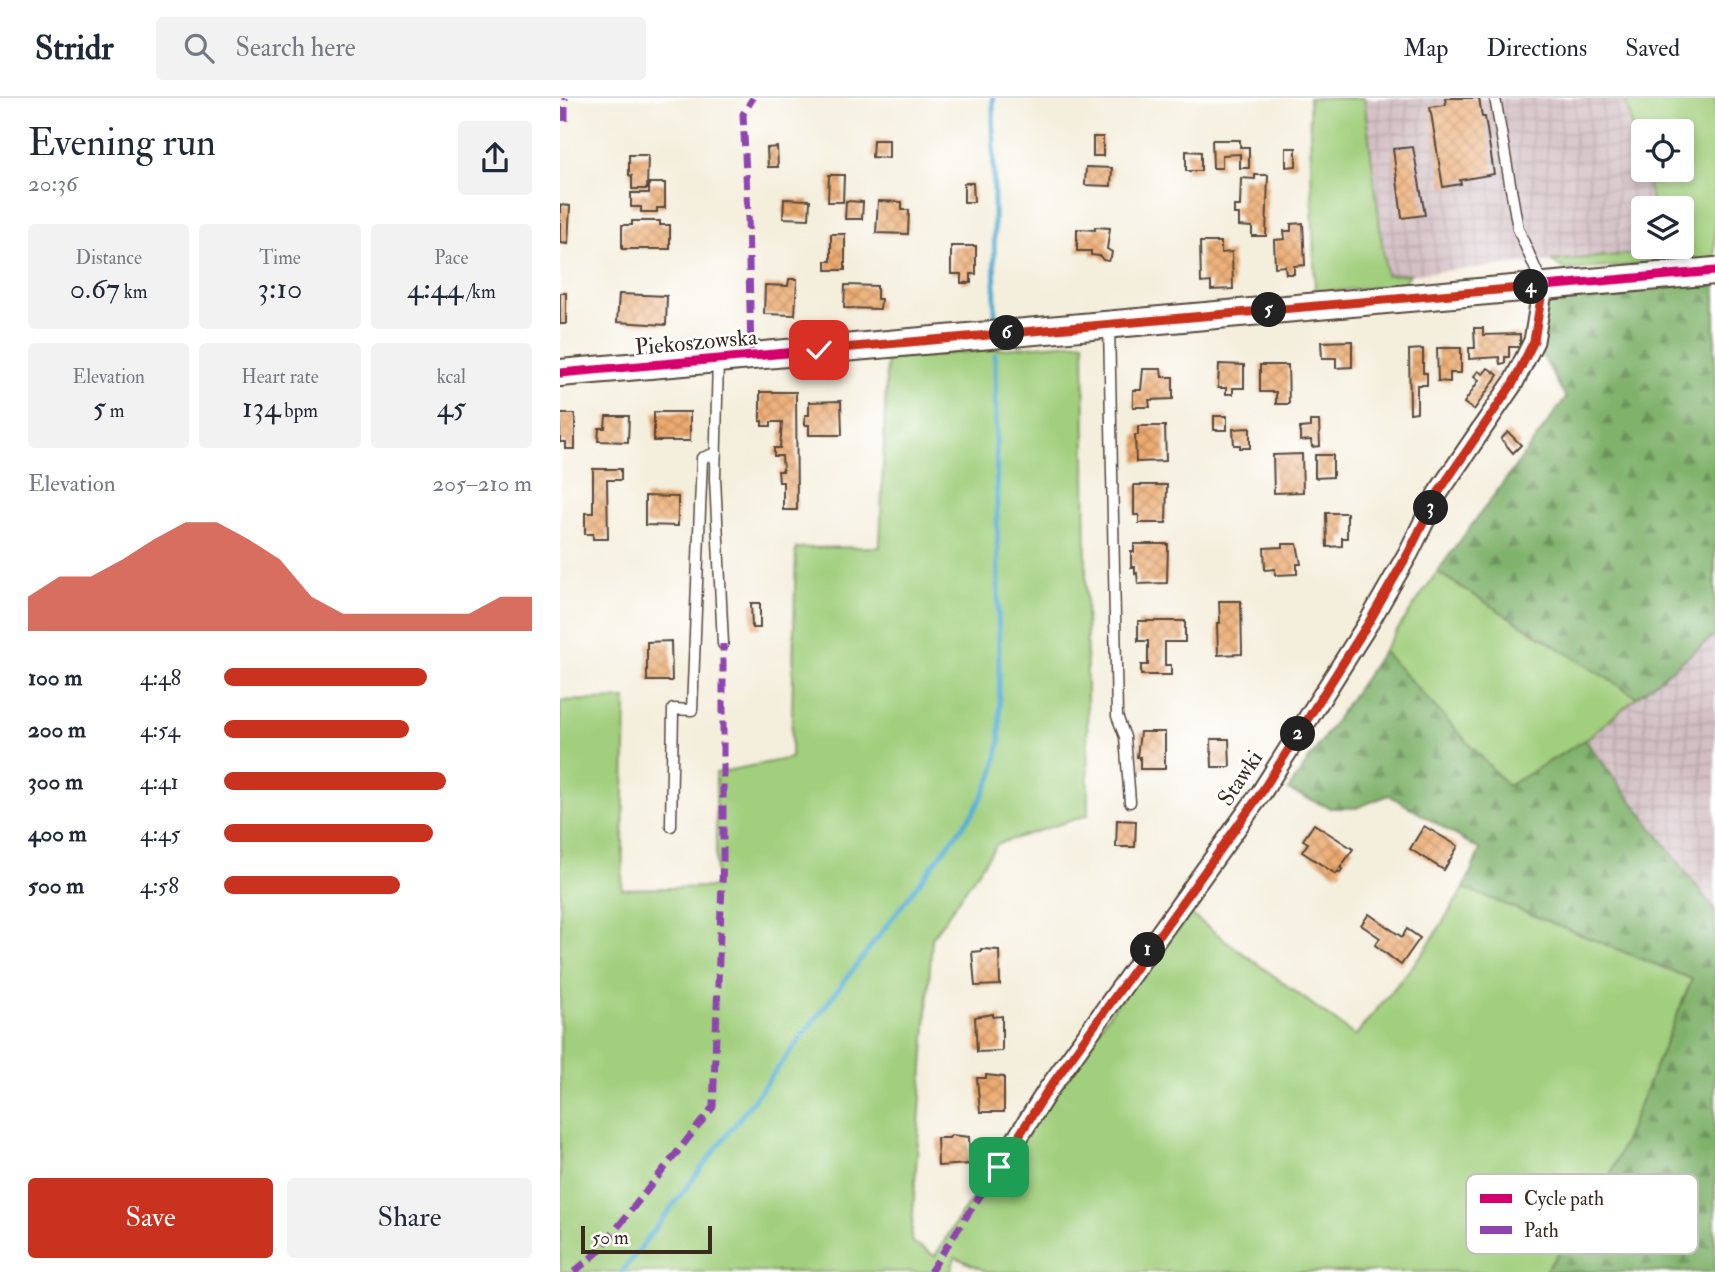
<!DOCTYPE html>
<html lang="en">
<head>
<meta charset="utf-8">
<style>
	:root { --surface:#fff; --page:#f2f2f3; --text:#1f2937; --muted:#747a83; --line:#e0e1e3; --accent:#c8321e }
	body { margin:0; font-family:"IM FELL Double Pica",serif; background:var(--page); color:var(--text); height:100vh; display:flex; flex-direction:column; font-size:26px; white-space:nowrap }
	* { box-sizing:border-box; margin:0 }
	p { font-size:23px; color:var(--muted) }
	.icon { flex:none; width:38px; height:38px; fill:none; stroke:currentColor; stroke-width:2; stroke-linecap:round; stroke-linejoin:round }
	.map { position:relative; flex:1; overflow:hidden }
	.details { display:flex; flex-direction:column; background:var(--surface); width:560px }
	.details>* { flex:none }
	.tools { position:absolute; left:1071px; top:21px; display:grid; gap:14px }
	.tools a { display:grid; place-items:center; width:63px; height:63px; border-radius:7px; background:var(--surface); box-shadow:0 4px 10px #0003; font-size:35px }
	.scale { position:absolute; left:21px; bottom:18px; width:131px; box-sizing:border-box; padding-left:7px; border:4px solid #3b2a1e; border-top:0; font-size:19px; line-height:24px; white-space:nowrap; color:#3b2a1e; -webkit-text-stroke:5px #fff; paint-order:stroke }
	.pin { position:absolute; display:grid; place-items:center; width:60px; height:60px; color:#fff; margin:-30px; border-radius:14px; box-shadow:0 4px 10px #0006 }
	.km { position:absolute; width:35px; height:35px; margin:-18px; border-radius:50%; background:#222; color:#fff; font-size:19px; line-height:35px; text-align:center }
	.round { display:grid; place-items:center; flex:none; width:74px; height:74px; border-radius:7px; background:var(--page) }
	.summary { display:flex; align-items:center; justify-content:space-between; height:119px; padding:0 28px }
	h1 { font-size:38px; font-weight:600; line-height:52px }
	.figures { display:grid; grid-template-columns:repeat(3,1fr); gap:10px; height:119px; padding:7px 28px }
	.figures div { display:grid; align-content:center; border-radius:7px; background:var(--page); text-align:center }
	.figures b { font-size:30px; font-weight:600 }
	.figures small { font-size:19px; font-weight:400 }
	.figures p { font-size:19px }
	.chart { height:196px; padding:14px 28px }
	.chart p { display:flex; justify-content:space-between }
	.chart svg { width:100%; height:126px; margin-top:7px; fill:var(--accent); opacity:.7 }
	.action { display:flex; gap:14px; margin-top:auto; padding:14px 28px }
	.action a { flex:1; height:80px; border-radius:7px; background:var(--accent); color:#fff; font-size:28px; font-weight:600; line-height:80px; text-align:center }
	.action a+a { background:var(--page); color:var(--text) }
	ul { padding:0 28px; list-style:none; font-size:23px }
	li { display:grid; grid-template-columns:112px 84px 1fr; align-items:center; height:52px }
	li i { height:18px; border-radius:9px; background:var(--accent) }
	header { display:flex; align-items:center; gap:42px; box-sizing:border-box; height:98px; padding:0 35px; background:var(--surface); border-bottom:2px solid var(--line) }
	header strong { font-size:33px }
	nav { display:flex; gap:38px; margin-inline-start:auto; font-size:24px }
	.search { width:490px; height:63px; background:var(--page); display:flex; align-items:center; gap:18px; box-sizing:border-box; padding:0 24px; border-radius:7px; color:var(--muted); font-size:26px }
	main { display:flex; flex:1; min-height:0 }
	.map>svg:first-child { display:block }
	.industrial { fill:url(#industrial-grid) }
	.green { fill:#a1cf7d; stroke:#6e7c4e; stroke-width:2 }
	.forest { fill:url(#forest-firs); stroke:#5e6e45; stroke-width:2 }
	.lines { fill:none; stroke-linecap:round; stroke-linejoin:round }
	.stream { stroke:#53add1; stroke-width:5 }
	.building { fill:url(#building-cross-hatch) }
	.service-casing { stroke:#57473a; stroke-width:13 }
	.minor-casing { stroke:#57473a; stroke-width:23 }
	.secondary-casing { stroke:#57473a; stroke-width:30 }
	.service { stroke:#fff; stroke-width:10 }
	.minor { stroke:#fff; stroke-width:19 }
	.secondary { stroke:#fff; stroke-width:26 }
	.quiet { stroke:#8e44ad; stroke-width:7; stroke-dasharray:14 7; stroke-linecap:butt }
	.cycleway-casing { stroke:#fff; stroke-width:13 }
	.cycleway { stroke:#d6006c; stroke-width:9 }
	.route-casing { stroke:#fff; stroke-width:14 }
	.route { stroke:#c8321e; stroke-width:9 }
	.labels { text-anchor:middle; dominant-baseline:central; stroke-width:5; stroke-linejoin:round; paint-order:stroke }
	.street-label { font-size:23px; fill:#3b2a1e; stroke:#fff }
	.key { fill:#fff; stroke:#c4bfbc; stroke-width:2 }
	.key-label { font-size:19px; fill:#3b2a1e }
</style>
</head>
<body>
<header>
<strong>Stridr</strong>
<div class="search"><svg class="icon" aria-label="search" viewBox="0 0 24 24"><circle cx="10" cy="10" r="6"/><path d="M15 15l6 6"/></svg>Search here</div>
<nav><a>Map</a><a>Directions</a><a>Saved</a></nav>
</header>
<main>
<section class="details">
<div class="summary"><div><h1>Evening run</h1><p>20:36</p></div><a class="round"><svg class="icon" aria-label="share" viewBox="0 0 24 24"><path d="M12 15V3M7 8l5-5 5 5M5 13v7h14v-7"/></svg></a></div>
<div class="figures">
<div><p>Distance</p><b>0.67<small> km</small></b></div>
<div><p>Time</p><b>3:10</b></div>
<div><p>Pace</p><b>4:44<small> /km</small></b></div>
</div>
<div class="figures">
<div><p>Elevation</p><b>5<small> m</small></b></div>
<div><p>Heart rate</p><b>134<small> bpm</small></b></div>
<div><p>kcal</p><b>45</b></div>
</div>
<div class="chart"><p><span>Elevation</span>205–210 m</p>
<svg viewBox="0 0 160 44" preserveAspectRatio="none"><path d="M0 44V32L10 25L20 25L30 19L40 12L50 6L60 6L70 12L80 19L90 32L100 38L110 38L120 38L130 38L140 38L150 32L160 32V44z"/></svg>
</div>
<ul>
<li><b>100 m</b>4:48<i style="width:66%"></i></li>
<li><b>200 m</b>4:54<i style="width:60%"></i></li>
<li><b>300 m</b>4:41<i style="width:72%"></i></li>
<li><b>400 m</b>4:45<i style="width:68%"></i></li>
<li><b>500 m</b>4:58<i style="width:57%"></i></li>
</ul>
<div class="action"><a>Save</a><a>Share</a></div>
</section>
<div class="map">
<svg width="1155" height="1174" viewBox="0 0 1155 1174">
	<defs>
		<pattern id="industrial-grid" width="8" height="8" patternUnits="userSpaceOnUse" patternTransform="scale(1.75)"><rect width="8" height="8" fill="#d2bec3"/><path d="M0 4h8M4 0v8" fill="none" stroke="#b5a3a7"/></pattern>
		<pattern id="forest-firs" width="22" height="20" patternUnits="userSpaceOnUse" patternTransform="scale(1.75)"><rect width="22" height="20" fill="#80b26c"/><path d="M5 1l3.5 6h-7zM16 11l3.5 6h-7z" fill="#6a9158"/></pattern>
		<pattern id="building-cross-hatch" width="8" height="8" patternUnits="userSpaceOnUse" patternTransform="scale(1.75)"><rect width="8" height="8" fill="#edab6f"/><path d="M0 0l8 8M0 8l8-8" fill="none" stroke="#c18b5b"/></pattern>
	</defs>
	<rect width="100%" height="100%" fill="#fff"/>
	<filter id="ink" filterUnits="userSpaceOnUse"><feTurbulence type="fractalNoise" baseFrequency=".0143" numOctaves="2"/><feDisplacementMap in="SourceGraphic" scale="14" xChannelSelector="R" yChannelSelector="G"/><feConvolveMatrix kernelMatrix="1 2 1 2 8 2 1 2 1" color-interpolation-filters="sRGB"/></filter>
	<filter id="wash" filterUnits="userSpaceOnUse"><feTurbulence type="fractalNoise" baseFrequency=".00686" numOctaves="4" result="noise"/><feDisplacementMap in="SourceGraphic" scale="28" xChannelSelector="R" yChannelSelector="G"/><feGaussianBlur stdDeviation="1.57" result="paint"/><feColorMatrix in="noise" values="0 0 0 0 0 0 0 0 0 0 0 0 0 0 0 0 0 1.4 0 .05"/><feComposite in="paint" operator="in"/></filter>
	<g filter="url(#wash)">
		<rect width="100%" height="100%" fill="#f4eedc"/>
		<g class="industrial">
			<polygon points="804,0 1065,0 1094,110 1083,110 1083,149 1104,149 1105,153 826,178"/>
			<polygon points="1155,537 1155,812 1025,642"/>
		</g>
		<g class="green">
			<polygon points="749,0 804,0 826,177 850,176 841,188 755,194"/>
			<polygon points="1065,0 1155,0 1155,162 1006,172 992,163 1104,153 1104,149 1122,149 1122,110 1094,110 1084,72 1122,72 1122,33 1083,33 1083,69"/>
			<polygon points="524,244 528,717 437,746 372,840 351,1143 375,1158 401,1116 626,813 795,938 864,854 904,790 1132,881 1039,1104 984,1174 427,1174 395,1159 391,1174 0,1174 0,603 66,601 62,791 156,789 156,675 231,660 236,450 320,449 327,261"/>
			<polygon points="877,474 1077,599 1025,642 948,688 823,553"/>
		</g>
		<g class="forest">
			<polygon points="1155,173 1155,537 1077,599 877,474 1006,300 974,243 983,188"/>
			<polygon points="823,553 948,688 1025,642 1155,812 1155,1174 984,1174 1039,1104 1132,881 904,790 920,752 829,697 796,710 770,710 728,692"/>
		</g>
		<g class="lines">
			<g class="stream">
				<polyline points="433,0 435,222"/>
				<polyline points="62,1174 415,712 433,677 440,644 435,257"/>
			</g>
		</g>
		<g id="blocks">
			<g class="building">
				<polygon points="885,0 919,0 922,19 925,19 934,76 900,82 901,86 883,89 870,9 886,7"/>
				<rect x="533" y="39" width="10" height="19"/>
				<polygon points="313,42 329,42 329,60 312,59"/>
				<polygon points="652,42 680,42 680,49 689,49 689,70 680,70 680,56 662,57 662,70 653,70"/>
				<polygon points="217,49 218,69 208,69 207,50"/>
				<polygon points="853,49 865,117 842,120 833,51"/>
				<polygon points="726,50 736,50 736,68 726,69"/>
				<polygon points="626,53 641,54 641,73 626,73"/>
				<polygon points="69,57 88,57 87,91 72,91 72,78 69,77"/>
				<polygon points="526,69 552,70 551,88 525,87"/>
				<polygon points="269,77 284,77 283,104 268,104"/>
				<polygon points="695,77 708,77 706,138 692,138 692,129 679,128 679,116 674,116 674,108 680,108 681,80 695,81"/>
				<polygon points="89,85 105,85 105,110 97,110 97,114 81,114 81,109 71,109 71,95 89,95"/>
				<polygon points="404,85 413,85 414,104 404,104"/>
				<polygon points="224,101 250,102 249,121 223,120"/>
				<polygon points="286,103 303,104 302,121 285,121"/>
				<polygon points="318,103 342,104 342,112 349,112 348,136 316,135"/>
				<polygon points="0,107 10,108 8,146 0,145"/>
				<polygon points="72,123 100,123 100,127 110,127 110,151 62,151 62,127 72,127"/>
				<polygon points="743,125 745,167 734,168 734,176 726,176 725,168 715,169 714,142 725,141 724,133 731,133 731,126"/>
				<polygon points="535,129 550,130 547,151 552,154 551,159 548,163 543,162 540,158 531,157 531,153 517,153 517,131 535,132"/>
				<polygon points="271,136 285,136 285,172 266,172 266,163 271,163"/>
				<polygon points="640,144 661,144 661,155 672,154 673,191 651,192 651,184 641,185"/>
				<polygon points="391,148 416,148 416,176 411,176 411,185 401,185 401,176 391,176"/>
				<polygon points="229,181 237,181 235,217 204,216 205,187 228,188"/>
				<polygon points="285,187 317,188 317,201 321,201 320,211 284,210"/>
				<rect x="0" y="195" width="6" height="31"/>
				<polygon points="59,196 107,198 106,227 57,224"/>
				<polygon points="914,230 923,230 923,237 960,236 960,249 949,249 949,259 945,259 945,265 940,266 939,259 909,261 909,250 915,250"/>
				<polygon points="792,243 792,269 776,270 776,260 762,260 761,244"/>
				<polygon points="877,250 901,250 901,275 890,275 890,284 878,283"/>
				<polygon points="863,251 863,275 867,275 867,287 857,287 857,314 850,315 849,252"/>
				<polygon points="659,266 684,267 684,290 673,290 673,296 666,296 666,290 658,290"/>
				<polygon points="700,267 728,267 729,306 716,306 716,294 700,294"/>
				<polygon points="928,270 938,277 914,312 904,305 919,282 914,278 918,273 923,276"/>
				<polygon points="583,271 601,271 602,279 613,279 613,301 589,302 590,309 573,309 573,292 581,292"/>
				<polygon points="200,294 236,294 237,412 223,412 223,384 219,384 218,373 223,373 222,358 214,358 214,350 220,350 222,324 211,324 211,328 202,328 202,323 200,323"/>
				<polygon points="281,303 282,337 249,337 249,327 245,327 245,317 249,317 249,304"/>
				<rect x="94" y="314" width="36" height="29"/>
				<polygon points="0,316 15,316 15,351 6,351 6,344 0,344"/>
				<polygon points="46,318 69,318 68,344 38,343 39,330 45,330"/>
				<rect x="654" y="318" width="13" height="14"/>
				<polygon points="750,323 759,323 760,348 752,349 751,342 740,343 740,330 750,329"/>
				<polygon points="578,328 605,328 606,363 576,364 575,337 578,337"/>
				<polygon points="690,330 690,350 680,350 680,347 674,347 673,331"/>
				<polygon points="948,334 961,347 953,355 941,341"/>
				<polygon points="742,356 743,394 714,395 713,357"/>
				<polygon points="755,357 773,357 773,379 755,380"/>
				<polygon points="33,371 61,371 61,382 47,382 48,441 33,441 33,436 25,436 25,415 33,415"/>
				<polygon points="574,387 607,387 606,425 579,425 579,417 574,417"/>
				<polygon points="85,398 118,399 118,428 85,427"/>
				<polygon points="766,415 787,415 787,440 782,440 782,448 767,449"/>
				<polygon points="574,446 608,446 607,485 578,486 577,475 575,476 575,469 571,469 571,454 574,454"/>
				<polygon points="723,446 737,446 741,466 737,466 737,476 715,477 715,471 705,472 704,450 723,449"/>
				<polygon points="659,503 681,503 682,556 658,557 657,525 660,525"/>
				<polygon points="191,505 200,505 200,530 192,530"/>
				<polygon points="578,523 625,523 625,544 605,544 605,567 611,567 611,577 581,577 581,567 588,567 588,543 578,543"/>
				<polygon points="111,543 112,583 87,583 87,544"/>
				<polygon points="580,634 605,634 605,671 580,671 580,659 577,659"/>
				<polygon points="651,641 669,641 670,669 652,669"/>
				<polygon points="557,722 576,723 575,749 556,749"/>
				<polygon points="754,726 793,751 780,770 782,771 780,775 778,773 776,776 742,754 748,745 743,742"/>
				<polygon points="864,728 898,748 884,772 850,751"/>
				<polygon points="809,816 842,839 847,831 860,840 841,867 815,847 820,840 801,827"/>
				<polygon points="421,851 439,852 440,887 415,888 412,854 421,853"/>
				<polygon points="433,916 433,919 442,918 442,953 417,954 415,919"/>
				<polygon points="426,977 444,979 444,1014 420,1014 417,980 426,980"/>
				<polygon points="391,1037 409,1039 410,1066 378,1068 377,1040 389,1040"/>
			</g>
		</g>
	</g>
	<g filter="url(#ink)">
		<use href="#blocks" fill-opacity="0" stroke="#57473a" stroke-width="2"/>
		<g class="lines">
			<defs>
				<g id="service">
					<polyline points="935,0 958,131 983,188"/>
					<polyline points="549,227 557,618 565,639 570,704"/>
					<polyline points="158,261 155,380 163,546"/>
					<polyline points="111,728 113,611 132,612 142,360 156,355"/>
				</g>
				<polyline id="minor" points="439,1069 488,992 701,695 809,524 849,454 878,395 953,285 974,243 983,188"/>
				<polyline id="secondary" points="0,275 1155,173"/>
			</defs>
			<use href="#service" class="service-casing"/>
			<use href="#minor" class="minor-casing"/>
			<use href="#secondary" class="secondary-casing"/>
			<use href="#service" class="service"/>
			<use href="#minor" class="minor"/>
			<use href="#secondary" class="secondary"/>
			<g class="quiet">
				<polyline points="5,23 5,0"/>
				<polyline points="191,258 188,116 183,16 193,0"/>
				<polyline points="14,1174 38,1154 153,1009 163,761 163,546"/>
				<polyline points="370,1174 439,1069"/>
			</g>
			<defs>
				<g id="cycleway">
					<polyline points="0,275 1155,173"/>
					<polyline points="439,1069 488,992 701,695 809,524 849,454 878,395 953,285 974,243 983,188"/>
				</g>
			</defs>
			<use href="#cycleway" class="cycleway-casing"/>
			<use href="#cycleway" class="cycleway"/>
		</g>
	</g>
	<g class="lines" filter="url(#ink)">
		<defs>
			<polyline id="route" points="259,252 983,188 974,243 953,285 878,395 849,454 809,524 701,695 488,992 439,1069"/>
		</defs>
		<use href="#route" class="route-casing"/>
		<use href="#route" class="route"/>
	</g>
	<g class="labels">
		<g class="street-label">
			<text transform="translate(136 244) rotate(-5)">Piekoszowska</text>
			<text transform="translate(680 680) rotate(-56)">Stawki</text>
		</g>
	</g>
	<rect x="906" y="1076" width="232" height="80" rx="10" class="key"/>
	<rect x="920" y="1096" width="32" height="9" fill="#d6006c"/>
	<rect x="920" y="1128" width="32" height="8" fill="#8e44ad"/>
	<g class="key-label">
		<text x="964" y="1107">Cycle path</text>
		<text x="964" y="1139">Path</text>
	</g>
</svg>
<div class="tools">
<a><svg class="icon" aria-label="locate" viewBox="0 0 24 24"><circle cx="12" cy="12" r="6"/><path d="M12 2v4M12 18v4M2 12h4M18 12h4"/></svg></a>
<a><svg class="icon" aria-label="layers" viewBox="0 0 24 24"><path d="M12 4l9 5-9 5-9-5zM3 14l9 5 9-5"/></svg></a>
</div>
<div class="scale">50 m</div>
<div class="pin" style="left:439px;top:1069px;background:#1e9e55"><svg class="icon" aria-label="arrive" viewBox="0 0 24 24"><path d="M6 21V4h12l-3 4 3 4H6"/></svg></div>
<div class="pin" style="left:259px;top:252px;background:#d93025"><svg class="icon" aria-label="check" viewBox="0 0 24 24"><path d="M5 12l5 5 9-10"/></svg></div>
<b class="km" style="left:588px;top:852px">1</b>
<b class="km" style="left:738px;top:636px">2</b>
<b class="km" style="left:871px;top:410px">3</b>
<b class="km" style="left:971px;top:189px">4</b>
<b class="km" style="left:709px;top:212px">5</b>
<b class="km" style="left:447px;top:235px">6</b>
</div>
</main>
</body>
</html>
